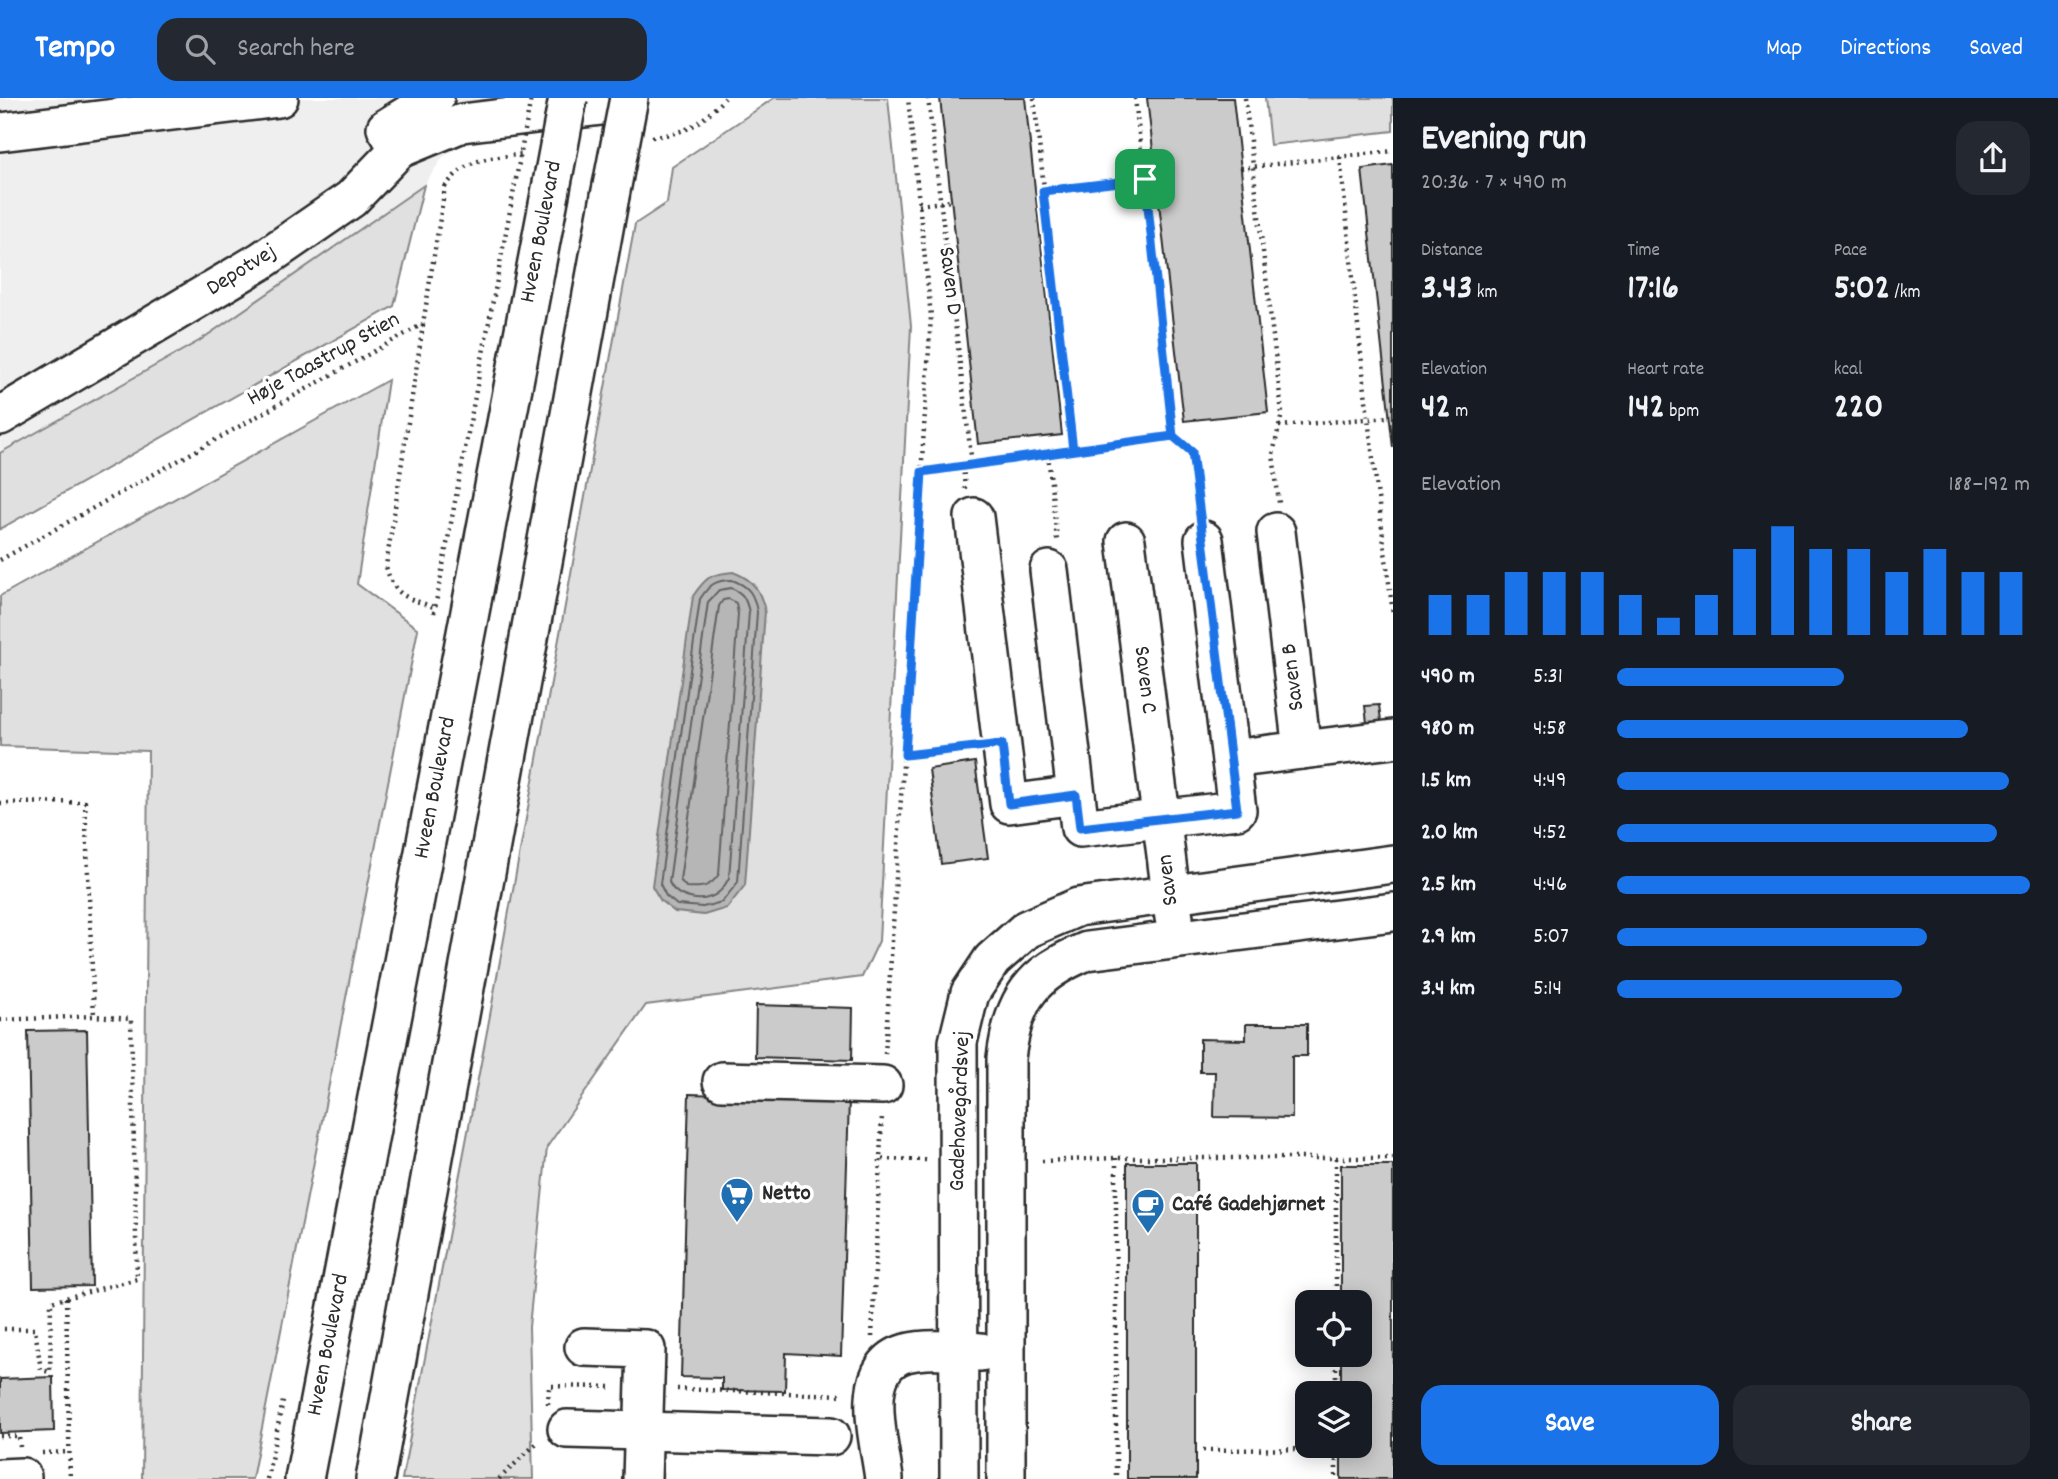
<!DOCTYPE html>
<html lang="en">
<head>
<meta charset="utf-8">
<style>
	:root { --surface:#171b24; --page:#242831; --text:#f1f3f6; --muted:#9ea1a6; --accent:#1a73e8 }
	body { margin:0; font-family:Dekko,sans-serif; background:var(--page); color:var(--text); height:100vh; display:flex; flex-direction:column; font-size:26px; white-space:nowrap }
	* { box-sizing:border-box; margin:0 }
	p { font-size:23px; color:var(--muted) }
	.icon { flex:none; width:38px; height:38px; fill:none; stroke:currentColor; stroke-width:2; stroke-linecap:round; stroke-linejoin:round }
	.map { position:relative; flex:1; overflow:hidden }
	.sheet { display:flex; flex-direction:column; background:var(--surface); width:665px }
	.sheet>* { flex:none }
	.fabs { position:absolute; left:1295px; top:1192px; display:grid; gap:14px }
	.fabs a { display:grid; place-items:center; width:77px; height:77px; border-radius:14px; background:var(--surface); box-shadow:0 4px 18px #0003; font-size:35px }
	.pin { position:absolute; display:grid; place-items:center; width:60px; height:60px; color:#fff; margin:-30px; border-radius:14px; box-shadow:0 4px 10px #0006 }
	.round { display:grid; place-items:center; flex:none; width:74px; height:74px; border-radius:21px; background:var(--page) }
	.overview { display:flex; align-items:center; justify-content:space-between; height:119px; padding:0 28px }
	h1 { font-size:38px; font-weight:700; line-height:52px }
	.stats { display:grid; grid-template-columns:repeat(3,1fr); gap:10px; height:119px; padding:7px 28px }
	.stats div { display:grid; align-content:center }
	.stats b { font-size:35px; font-weight:700 }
	.stats small { font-size:19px; font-weight:400 }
	.stats p { font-size:19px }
	.chart { height:196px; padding:14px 28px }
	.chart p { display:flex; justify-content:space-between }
	.chart svg { width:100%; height:126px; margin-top:7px; stroke:var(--accent); stroke-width:6 }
	.cta { display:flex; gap:14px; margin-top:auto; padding:14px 28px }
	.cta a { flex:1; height:80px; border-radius:21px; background:var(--accent); color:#fff; font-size:28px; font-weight:700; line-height:80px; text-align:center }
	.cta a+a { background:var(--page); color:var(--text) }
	ul { padding:0 28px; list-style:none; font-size:23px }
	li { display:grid; grid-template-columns:112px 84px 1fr; align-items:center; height:52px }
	li i { height:18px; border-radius:9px; background:var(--accent) }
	header { display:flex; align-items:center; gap:42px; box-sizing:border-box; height:98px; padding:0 35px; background:var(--accent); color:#fff }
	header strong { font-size:33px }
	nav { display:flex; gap:38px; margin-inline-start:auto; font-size:24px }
	.search { width:490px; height:63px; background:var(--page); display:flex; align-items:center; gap:18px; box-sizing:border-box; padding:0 24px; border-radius:21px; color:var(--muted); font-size:26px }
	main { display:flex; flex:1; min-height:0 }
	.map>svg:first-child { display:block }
	.built { fill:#efefef }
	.green { fill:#e0e0e0; stroke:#868686; stroke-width:2 }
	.water { fill:#b6b6b6; stroke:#7e7e7e; stroke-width:2 }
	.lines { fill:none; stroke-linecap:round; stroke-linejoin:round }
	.shore { stroke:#636363; stroke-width:2 }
	.building { fill:#cbcbcb; stroke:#2b2b2b; stroke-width:2 }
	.minor-casing { stroke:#2b2b2b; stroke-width:42 }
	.path { stroke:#2b2b2b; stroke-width:4.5; stroke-dasharray:2 5; stroke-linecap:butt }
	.minor { stroke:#fff; stroke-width:37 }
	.minor-bridge-casing { stroke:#2b2b2b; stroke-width:42; stroke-linecap:butt }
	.path-bridge { stroke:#2b2b2b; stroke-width:4.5; stroke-dasharray:2 5; stroke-linecap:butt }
	.minor-bridge { stroke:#fff; stroke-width:37 }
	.route-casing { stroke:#fff; stroke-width:14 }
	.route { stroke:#1a73e8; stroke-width:9 }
	.labels { text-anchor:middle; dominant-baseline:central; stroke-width:7; stroke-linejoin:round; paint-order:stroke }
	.street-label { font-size:23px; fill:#2b2b2b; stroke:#fff }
	.poi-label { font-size:23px; font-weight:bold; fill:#2b2b2b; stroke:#fff; text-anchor:start }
</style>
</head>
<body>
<header>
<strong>Tempo</strong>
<div class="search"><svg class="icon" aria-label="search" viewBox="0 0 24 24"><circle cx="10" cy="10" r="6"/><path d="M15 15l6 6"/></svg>Search here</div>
<nav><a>Map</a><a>Directions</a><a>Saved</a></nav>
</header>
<main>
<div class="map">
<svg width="1393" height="1381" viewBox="0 0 1393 1381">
	<rect width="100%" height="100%" fill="#fff"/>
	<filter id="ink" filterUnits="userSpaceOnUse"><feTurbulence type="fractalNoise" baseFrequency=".0143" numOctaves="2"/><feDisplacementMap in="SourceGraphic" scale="14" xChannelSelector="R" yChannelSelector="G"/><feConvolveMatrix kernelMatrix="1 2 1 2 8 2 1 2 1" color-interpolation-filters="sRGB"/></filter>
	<g filter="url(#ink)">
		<polygon class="built" points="0,0 525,0 470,42 443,59 424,87 199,243 0,355"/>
		<g class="green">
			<polygon points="774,0 888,0 911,228 879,843 862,879 646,907 547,1049 529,1229 533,1381 402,1381 488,928 635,126 667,105 672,69"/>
			<polygon points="1265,0 1393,0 1393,33 1270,47"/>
			<polygon points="424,87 394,208 0,431 0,355 199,243"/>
			<polygon points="388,282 357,486 418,531 252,1381 142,1381 148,653 0,648 0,498"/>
		</g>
		<path class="water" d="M 733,474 C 754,482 760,492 765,513 L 745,787 L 727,810 L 704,817 L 675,814 L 661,803 L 652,788 L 693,498 C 706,479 710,476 733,474 Z"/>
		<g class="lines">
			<g class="shore">
				<path d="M 732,482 C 749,488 754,496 757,514 L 738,784 L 722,804 L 703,809 L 677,807 L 666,798 L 660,786 L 700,501 C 709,487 715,482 732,482 Z"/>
				<path d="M 731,490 C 744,495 746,502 749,514 L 729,780 C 726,785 723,791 719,794 C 704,807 676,801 669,784 L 708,504 L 719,492 Z"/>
				<path d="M 729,501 L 736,505 L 738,516 L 719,776 C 710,790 701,790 686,789 L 680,782 L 719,508 L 723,502 Z"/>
			</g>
		</g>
		<g class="building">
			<polygon points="940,0 1025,0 1062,337 978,346"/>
			<polygon points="1147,0 1233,0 1268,314 1184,323"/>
			<polygon points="1393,67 1393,350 1362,71"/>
			<polygon points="1379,607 1382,631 1368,633 1365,608"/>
			<polygon points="975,664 988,760 941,766 929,671"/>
			<polygon points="756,907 853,910 852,962 755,959"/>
			<polygon points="1246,926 1307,926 1307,958 1292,958 1292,1020 1214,1019 1215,974 1200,974 1200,941 1246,942"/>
			<polygon points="87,932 92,1188 33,1189 28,933"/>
			<polygon points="689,996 849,1001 841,1258 786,1255 785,1293 722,1292 722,1280 681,1279"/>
			<rect x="1127" y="1065" width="69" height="316"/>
			<polygon points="1341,1067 1393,1067 1393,1381 1341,1381 1341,1348 1360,1348 1360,1295 1341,1295 1341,1256 1360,1256 1360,1204 1341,1204"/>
			<polygon points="53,1279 54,1333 0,1335 0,1281"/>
		</g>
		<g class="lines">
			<defs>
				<g id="minor">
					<polyline points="0,34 279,0"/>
					<polyline points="399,51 462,25 610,7 628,0"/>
					<polyline points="0,318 261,163 351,101 399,51 386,30 435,0"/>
					<polyline points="974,419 1009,706 1076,697"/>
					<polyline points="1126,443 1174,820"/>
					<polyline points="1049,472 1080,730 1237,712 1204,442"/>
					<polyline points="1302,652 1393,641"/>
					<polyline points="1231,661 1302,652 1276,434"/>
					<polyline points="722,983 883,987"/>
					<polyline points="584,1249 646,1251 642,1381"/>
					<polyline points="567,1331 831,1338"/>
					<polyline points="0,1380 22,1379"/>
					<polyline points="304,1381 554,75"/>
					<polyline points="375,1381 610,98"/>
					<path d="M 884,1381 C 880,1344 856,1269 906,1255 C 929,1249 957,1253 981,1254"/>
					<polyline points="959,1381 958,944 970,895 992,862 1027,831 1078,809 1393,766"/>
					<path d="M 1006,1381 L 1006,960 C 1014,900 1031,876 1087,853 L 1393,814"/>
				</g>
			</defs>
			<use href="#minor" class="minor-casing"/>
			<g class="path">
				<polyline points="928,0 972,366"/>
				<polyline points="1034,0 1073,352"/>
				<polyline points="1135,0 1173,338 1192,354 1200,412"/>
				<polyline points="1245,0 1282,315 1273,356 1279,405"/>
				<path d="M 652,39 C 691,34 698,27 725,0"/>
				<polyline points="1340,59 1368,321 1393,516"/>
				<polyline points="1241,70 1393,53"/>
				<polyline points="1035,94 1157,79"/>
				<polyline points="919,107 951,103"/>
				<path d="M 423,227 L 386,468 C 393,498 407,500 434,509"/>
				<polyline points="1279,328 1390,319"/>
				<polyline points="1048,356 1057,442"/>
				<polyline points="963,368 965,391"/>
				<polyline points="922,374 1173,338"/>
				<path d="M 0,462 L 423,226 L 445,89 C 469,57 489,61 525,56"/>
				<polyline points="434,515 516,81"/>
				<polyline points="905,657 971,649"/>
				<polyline points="0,705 85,704 94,918"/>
				<polyline points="0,922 94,918 131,921 137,1181 51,1204 50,1274 41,1272 35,1231 0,1231"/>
				<polyline points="885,956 931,218 908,0"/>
				<polyline points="1116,1060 1116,1381"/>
				<polyline points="1336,1060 1336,1204"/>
				<polyline points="882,1061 926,1062"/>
				<polyline points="1042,1063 1116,1060 1393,1060"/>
				<polyline points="66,1200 70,1381"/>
				<polyline points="872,1239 882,1017"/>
				<polyline points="1336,1256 1336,1295"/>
				<polyline points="677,1291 842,1297"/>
				<polyline points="548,1306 549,1288 612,1289"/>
				<polyline points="0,1338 19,1338 20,1349"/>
				<polyline points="1336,1348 1336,1381"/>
				<polyline points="1203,1352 1336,1351"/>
				<polyline points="42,1355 70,1354"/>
				<polyline points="267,1381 283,1303"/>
				<polyline points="499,1381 539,1343"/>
			</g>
			<use href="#minor" class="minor"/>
			<defs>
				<g id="minor-bridge">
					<polyline points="554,75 568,0"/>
					<polyline points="610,98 629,0"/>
				</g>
			</defs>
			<use href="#minor-bridge" class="minor-bridge-casing"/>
			<polyline class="path-bridge" points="516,81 531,0"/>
			<use href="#minor-bridge" class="minor-bridge"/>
		</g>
	</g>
	<g class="lines" filter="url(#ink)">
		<defs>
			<polyline id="route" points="1145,81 1173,338 922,374 905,657 1002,646 1009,706 1076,697 1080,730 1237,712 1192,354 1173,338 1073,352 1043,93 1145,81"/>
		</defs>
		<use href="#route" class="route-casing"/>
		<use href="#route" class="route"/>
	</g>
	<defs>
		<symbol id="supermarket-pin" viewBox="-11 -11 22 30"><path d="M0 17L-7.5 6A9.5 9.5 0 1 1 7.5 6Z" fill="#1f6fb2" stroke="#fff"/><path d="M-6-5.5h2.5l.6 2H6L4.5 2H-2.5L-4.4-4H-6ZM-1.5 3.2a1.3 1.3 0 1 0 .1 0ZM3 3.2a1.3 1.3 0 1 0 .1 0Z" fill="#fff"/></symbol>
		<symbol id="cafe-pin" viewBox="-11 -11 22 30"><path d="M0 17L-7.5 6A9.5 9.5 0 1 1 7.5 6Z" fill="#1f6fb2" stroke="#fff"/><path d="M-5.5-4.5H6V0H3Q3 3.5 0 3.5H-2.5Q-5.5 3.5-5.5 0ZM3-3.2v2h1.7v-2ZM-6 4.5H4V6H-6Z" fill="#fff"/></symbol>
	</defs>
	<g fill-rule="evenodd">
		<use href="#supermarket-pin" x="718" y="1077" width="38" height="52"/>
		<use href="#cafe-pin" x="1129" y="1088" width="38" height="52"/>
	</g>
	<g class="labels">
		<g class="street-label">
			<text transform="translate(542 134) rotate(-79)">Hveen Boulevard</text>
			<text transform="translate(242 173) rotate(-32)">Depotvej</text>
			<text transform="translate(949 183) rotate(83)">Saven D</text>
			<text transform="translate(324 262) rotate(-29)">Høje Taastrup Stien</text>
			<text transform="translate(1294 579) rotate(-97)">Saven B</text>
			<text transform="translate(1144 582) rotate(83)">Saven C</text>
			<text transform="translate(436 690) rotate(-79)">Hveen Boulevard</text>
			<text transform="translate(1169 782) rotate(-97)">Saven</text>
			<text transform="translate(961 1013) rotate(-88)">Gadehavegårdsvej</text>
			<text transform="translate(329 1247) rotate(-79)">Hveen Boulevard</text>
		</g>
		<g class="poi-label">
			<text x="762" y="1096">Netto</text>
			<text x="1172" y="1107">Café Gadehjørnet</text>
		</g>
	</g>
</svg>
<div class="fabs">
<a><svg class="icon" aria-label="locate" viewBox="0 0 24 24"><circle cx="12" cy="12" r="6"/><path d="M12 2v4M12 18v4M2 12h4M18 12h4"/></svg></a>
<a><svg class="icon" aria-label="layers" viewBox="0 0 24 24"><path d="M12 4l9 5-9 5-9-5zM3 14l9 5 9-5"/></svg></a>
</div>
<div class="pin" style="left:1145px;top:81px;background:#1e9e55"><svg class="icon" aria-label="arrive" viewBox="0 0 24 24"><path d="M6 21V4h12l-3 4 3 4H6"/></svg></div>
</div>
<section class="sheet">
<div class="overview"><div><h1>Evening run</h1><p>20:36 · 7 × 490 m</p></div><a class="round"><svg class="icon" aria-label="share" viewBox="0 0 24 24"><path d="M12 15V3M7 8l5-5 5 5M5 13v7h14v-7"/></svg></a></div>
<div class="stats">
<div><p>Distance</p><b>3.43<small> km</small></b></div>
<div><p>Time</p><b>17:16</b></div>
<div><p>Pace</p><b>5:02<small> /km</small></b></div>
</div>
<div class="stats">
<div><p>Elevation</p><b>42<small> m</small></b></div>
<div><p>Heart rate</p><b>142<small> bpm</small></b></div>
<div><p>kcal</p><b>220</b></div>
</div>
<div class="chart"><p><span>Elevation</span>188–192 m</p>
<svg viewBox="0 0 160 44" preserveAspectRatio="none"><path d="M5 44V30M15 44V30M25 44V22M35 44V22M45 44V22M55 44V30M65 44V38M75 44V30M85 44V14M95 44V6M105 44V14M115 44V14M125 44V22M135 44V14M145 44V22M155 44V22"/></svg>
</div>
<ul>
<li><b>490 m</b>5:31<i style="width:55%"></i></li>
<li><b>980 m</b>4:58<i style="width:85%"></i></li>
<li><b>1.5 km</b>4:49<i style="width:95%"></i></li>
<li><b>2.0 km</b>4:52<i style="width:92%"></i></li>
<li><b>2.5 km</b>4:46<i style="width:100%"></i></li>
<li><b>2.9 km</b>5:07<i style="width:75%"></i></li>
<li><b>3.4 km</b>5:14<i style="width:69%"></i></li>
</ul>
<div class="cta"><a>Save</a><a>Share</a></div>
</section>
</main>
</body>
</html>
